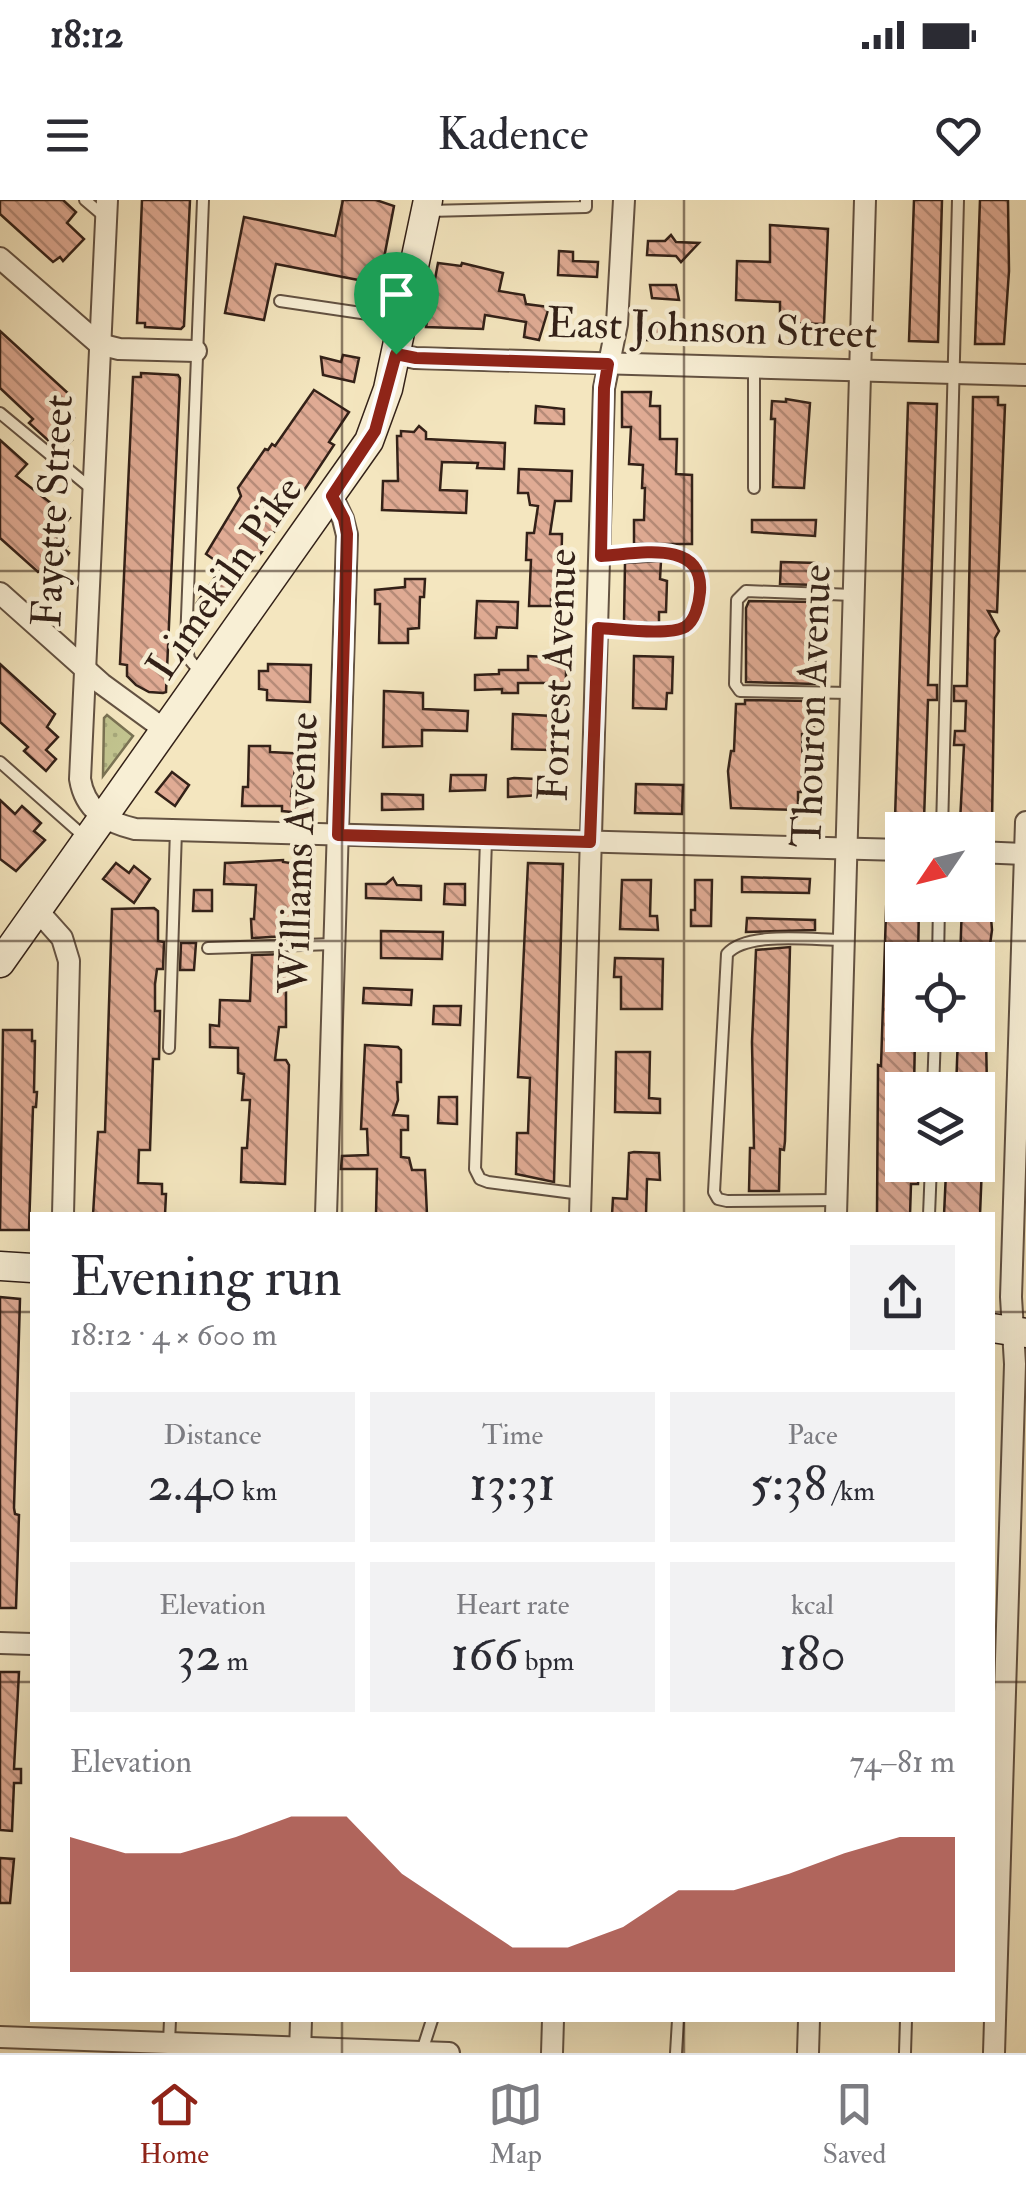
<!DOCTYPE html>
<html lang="en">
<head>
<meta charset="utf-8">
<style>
	:root { --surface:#fff; --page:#f2f2f3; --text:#2b2b33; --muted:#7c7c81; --line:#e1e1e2; --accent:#8f2418 }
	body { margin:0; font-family:"IM FELL Double Pica",serif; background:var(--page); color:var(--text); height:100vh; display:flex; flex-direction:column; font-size:38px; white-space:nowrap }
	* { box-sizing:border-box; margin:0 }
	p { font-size:32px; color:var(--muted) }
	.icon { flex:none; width:55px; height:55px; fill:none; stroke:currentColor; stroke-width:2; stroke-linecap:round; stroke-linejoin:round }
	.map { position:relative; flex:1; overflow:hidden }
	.panel { position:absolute; left:30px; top:1012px; width:965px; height:810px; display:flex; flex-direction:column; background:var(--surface); border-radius:0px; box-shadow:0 10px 40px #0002 }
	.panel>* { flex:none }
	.needle { width:65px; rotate:235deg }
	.tools { position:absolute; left:885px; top:612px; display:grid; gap:20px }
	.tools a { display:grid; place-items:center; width:110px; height:110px; border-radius:0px; background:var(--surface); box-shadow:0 10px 40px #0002; font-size:50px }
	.pin { position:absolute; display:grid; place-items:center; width:85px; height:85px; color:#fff; margin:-102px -42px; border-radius:50% 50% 50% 0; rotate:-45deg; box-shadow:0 0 10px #0007 }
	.pin .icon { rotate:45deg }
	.round { display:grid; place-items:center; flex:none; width:105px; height:105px; border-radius:0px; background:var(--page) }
	.summary { display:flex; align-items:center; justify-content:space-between; height:170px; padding:0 40px }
	h1 { font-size:55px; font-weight:600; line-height:75px }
	.metrics { display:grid; grid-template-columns:repeat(3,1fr); gap:15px; height:170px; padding:10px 40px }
	.metrics div { display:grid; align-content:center; border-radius:0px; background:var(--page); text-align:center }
	.metrics b { font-size:50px; font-weight:600 }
	.metrics small { font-size:28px; font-weight:400 }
	.metrics p { font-size:28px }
	.chart { height:280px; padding:20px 40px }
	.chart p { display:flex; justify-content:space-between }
	.chart svg { width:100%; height:180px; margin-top:10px; fill:var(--accent); opacity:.7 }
	.status { display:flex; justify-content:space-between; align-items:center; height:70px; padding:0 50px; background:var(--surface); direction:ltr }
	.status svg { height:28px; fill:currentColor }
	header { display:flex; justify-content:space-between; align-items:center; height:130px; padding:0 40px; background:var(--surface); font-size:45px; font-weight:600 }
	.tabs { display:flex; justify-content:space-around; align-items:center; height:140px; border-top:2px solid var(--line); background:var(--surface); font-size:28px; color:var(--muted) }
	.tabs a { display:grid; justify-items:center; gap:5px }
	.tabs .selected { color:var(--accent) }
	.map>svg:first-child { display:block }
	.grass { fill:url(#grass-dots); stroke:#7a7253; stroke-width:2.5 }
	.building { fill:url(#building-back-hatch); stroke:#332118; stroke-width:2.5 }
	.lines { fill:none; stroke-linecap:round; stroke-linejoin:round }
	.lane-casing { stroke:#635242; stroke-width:14 }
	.street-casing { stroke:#635242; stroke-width:24 }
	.secondary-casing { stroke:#332118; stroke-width:31 }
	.lane { stroke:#f8efd5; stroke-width:10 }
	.street { stroke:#f8efd5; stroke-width:20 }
	.secondary { stroke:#f8efd5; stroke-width:28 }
	.route-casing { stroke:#fff; stroke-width:20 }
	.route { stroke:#8f2418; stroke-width:12 }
	.grid { fill:none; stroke:#332118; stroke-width:2.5; stroke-opacity:0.55 }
	.labels { text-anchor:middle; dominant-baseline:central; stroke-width:9; stroke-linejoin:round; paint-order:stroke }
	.street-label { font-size:42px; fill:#332118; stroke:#f8efd5 }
</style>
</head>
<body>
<div class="status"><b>18:12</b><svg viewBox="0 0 49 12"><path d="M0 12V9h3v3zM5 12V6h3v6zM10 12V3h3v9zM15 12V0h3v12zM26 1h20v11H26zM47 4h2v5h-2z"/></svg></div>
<header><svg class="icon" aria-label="menu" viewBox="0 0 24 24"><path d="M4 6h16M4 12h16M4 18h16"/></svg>Kadence<svg class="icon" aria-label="heart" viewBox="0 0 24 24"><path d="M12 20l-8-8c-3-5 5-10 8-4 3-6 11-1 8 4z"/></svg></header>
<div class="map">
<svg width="1026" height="1853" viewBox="0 0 1026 1853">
	<defs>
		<pattern id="grass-dots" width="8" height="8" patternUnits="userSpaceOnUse" patternTransform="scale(2.5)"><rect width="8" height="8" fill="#c1c38e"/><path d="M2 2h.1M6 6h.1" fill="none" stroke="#a6a77a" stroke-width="1.8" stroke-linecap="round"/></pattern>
		<pattern id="building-back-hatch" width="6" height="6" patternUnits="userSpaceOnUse" patternTransform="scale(2.5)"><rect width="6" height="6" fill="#e0ab94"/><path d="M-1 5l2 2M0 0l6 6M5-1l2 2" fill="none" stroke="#b68b78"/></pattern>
	</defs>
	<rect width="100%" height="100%" fill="#f4e6bf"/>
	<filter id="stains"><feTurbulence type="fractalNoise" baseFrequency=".002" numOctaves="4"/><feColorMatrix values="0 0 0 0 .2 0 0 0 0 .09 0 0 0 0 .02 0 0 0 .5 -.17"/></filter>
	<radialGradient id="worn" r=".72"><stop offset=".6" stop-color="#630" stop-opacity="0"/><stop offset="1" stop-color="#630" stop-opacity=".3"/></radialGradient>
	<polygon class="grass" points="107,515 133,536 103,576 104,518"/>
	<g class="building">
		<polygon points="0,0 63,0 76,12 67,23 84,39 63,61 60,57 53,62 0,14"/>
		<polygon points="142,0 190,0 184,126 181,129 145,127 145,123 137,123"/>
		<polygon points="343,0 376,0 394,6 379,84 276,64 264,120 225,113 244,17 335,36"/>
		<polygon points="914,0 942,0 938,142 909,141"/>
		<polygon points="980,0 1008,0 1009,71 1004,144 975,144"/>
		<polygon points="770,25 828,29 824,124 780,123 780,102 736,100 737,61 770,62"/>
		<polygon points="671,35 676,42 699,43 681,62 676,56 647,55 648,41 665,41"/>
		<polygon points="559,51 573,52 573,61 598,62 597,77 558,75"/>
		<polygon points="438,63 461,66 462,63 503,73 499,91 524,95 526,104 549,107 539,140 524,137 526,122 485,115 483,129 426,127"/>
		<polygon points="650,85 676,85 679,100 652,98"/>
		<polygon points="644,126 697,127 696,141 643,140"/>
		<polygon points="0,131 70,195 63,208 74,218 64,233 72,240 61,252 29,223 33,219 0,188"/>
		<polygon points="343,155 359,158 354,182 323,175 321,157 341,162"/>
		<polygon points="141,173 178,175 180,178 166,492 163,493 149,492 136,485 127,476 127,465 120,464 133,177 141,177"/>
		<polygon points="314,190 349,212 329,242 334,245 301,295 296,291 282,310 276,329 263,350 242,379 237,376 213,414 197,403 223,366 206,354 241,296 238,288 265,249 268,250 272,244 275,246"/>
		<polygon points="622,192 651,192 650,206 660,206 660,239 677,239 676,274 692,275 692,344 634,344 634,320 644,320 645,288 642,288 643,265 629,264 631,227 622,227"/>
		<polygon points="973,197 998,197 998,205 1005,205 997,412 988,411 999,431 995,438 992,622 960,622 964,545 954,545 955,531 965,531 966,501 954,501 954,486 967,486"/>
		<polygon points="786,199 810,203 804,288 773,287 775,219 771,219 772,201 786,202"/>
		<polygon points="908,203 937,204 928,485 937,485 937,500 928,500 924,620 895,619"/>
		<polygon points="536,206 564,209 564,224 535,223"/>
		<polygon points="419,226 426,232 426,239 505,243 504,269 477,268 478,263 442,262 440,290 467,291 466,313 382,310 383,281 398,281 397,236 401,236 401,231 414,232"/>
		<polygon points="0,240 27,264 16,276 70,318 54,335 67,346 64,349 69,353 53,375 45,368 38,372 0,338"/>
		<polygon points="519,269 572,271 571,301 555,301 550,334 562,334 561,383 565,383 565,399 551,399 551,406 529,406 531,360 526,360 527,333 534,333 538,306 530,305 528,293 518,293"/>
		<polygon points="752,320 816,320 815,336 752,332"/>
		<polygon points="661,361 660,379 667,381 666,412 659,412 659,423 624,422 625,363"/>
		<polygon points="781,362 818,363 817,385 780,384"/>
		<polygon points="405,379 425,379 424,397 420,397 419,428 408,429 408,443 379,443 380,404 375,404 375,390 405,387"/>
		<polygon points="477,401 518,402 517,428 497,427 496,438 475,438"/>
		<polygon points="749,401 817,402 815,484 746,482 746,408"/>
		<polygon points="528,456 566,458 566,483 518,483 518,493 502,493 502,489 475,490 475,475 499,474 499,470 528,470"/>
		<polygon points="634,456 673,457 672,493 667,493 666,509 633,508"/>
		<polygon points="0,464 55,514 47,527 58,537 46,550 56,559 46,571 24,551 28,547 0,522"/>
		<polygon points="268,464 311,465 310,502 267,500 267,490 259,489 259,471 268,471"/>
		<polygon points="384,491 423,493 423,509 468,511 467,531 422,530 422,546 383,547"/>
		<polygon points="745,500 814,501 814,535 802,534 803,585 801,592 798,592 798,610 731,608 728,571 731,551 734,551 736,504 745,504"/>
		<polygon points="513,514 553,516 552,550 512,549"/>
		<polygon points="249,546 270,546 270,552 308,554 307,569 295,569 291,596 313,597 312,614 282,611 282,606 242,606 243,587 248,587"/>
		<polygon points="172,572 189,585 175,606 156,592"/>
		<polygon points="451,575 486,575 485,590 450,591"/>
		<polygon points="514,578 558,580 558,594 508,597 508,579"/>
		<polygon points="636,584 683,585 682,614 635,613"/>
		<polygon points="382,594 423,595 423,609 382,610"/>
		<polygon points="0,600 15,614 22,606 41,623 34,631 45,640 16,671 0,659"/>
		<polygon points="283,660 283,662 298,664 297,704 303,704 302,735 252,738 251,719 254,719 256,685 224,684 225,663"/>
		<polygon points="116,663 129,673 134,666 150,679 134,703 103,679"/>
		<polygon points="528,663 563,664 554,982 516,974 517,933 528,933 530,878 518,877"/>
		<polygon points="742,677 810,679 809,693 742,692"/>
		<polygon points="393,678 397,685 421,686 421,700 366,698 366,684 386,684"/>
		<polygon points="622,680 651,680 650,716 657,716 658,730 620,729"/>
		<polygon points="695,680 712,680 711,726 691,726 691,710 695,710"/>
		<polygon points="887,681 902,681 902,705 919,705 918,760 902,760 902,835 915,835 914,890 902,890 902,965 919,965 918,984 911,984 910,1015 877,1015 878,865 881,866"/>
		<polygon points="445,684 465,684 465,705 444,704"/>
		<polygon points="194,690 212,690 212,711 193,711"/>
		<polygon points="962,705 990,705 992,730 988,760 960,760"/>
		<polygon points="154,708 158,711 158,741 164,742 163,769 157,769 155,784 155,811 160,811 159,859 153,859 150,950 139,950 138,983 162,984 162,994 166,994 165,1015 93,1015 98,932 105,932 112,709"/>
		<polygon points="747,718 815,720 815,730 746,732"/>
		<polygon points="381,731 443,732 442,759 381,758"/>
		<polygon points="181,743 196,743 194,770 180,770"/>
		<polygon points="790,747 785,941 784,950 780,949 779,991 749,991 750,948 754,948 752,842 756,750"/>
		<polygon points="287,754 286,765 291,765 291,780 286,779 286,827 279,827 275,860 286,860 289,865 285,984 241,982 242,948 247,948 250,900 242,900 244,874 238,873 238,848 210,847 210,825 219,826 220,800 250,801 252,755"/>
		<polygon points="615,758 663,759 662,809 621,809 621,777 614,777"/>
		<polygon points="364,788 412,790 411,805 363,803"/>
		<polygon points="434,806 461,806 460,825 433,824"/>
		<polygon points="3,830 32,830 32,841 35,841 34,892 37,892 36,907 33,907 29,1030 0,1030"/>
		<polygon points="958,835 986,835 987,890 956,890"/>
		<polygon points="365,845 398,847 401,850 401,882 397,882 398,900 393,915 408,916 408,930 401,930 401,957 409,958 412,970 425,970 427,1015 376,1015 377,969 341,969 342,956 368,955 367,929 361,929"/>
		<polygon points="616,852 650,852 649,898 660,899 660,913 615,912"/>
		<polygon points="439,897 457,897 457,924 438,923"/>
		<polygon points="634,952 659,953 660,980 647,979 646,1015 612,1015 613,998 627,999 629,953"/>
		<polygon points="954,965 982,965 980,1015 944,1015 946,972 954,973"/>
		<polygon points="0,1097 20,1099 14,1308 15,1314 19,1315 16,1408 0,1408"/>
		<polygon points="0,1472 19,1472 14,1569 21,1569 21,1583 14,1583 12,1631 0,1630"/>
		<polygon points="0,1658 14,1659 10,1703 0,1703"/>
	</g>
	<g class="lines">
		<defs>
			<g id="lane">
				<polyline points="85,0 105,17"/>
				<polyline points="428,11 586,7 586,0"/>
				<polyline points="280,101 402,119"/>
				<polyline points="754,168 754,288"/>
				<polyline points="0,213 93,290"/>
				<path d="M 598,429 C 619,429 668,436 685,427 C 695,421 700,404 700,392 C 704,337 637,354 601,356"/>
				<polyline points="200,472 189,459 186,443 203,0"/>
				<polyline points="851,493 740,491 735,484 737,400 746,391 853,395"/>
				<polyline points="0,562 87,639"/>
				<polyline points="942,630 958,0"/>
				<polyline points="486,640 475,969 480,979 488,982 581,994"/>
				<polyline points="208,748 334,744"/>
				<polyline points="938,760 939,705"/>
				<polyline points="169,848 176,630"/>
				<polyline points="933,890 935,835"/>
				<path d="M 836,1000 L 727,1001 L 718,999 L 714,992 L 727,754 C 746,731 813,740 842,740"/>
				<polyline points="929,1015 931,965"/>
				<polyline points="169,1842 170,1820"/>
				<polyline points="422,1851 432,1820"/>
				<polyline points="676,1853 678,1820"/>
				<polyline points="905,1853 906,1820"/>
			</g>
			<g id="street">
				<path d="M 107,0 L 80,579 C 85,610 106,622 135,629 L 902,650"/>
				<polyline points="0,58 99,144 119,149 196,151"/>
				<polyline points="396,154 415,158 1026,175"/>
				<polyline points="0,393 102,484 165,530"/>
				<polyline points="978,652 1026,654"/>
				<polyline points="37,710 62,738 69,761 63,1015"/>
				<polyline points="326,1015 347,335 343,319 332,296"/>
				<polyline points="580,1015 604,188 617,124 624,0"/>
				<polyline points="836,1015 865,0"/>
				<polyline points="0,1443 32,1444"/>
				<polyline points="0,1837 449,1853"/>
				<polyline points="300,1853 301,1820"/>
				<polyline points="552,1853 553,1820"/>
				<polyline points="808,1853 809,1820"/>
				<polyline points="994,1853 1015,1164 1011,1097 1026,622"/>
			</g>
			<g id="secondary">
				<polyline points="0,763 369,241 388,189 428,0"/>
				<polyline points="0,1066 32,1068"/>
				<polyline points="992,1128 1026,1133"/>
			</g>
		</defs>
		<use href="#lane" class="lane-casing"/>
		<use href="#street" class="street-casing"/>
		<use href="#secondary" class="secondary-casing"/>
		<use href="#lane" class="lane"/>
		<use href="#street" class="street"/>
		<use href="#secondary" class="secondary"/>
	</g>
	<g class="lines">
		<defs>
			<path id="route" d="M 396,154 L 416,158 L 608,164 L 604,188 L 601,356 C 637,354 704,338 700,392 C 699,404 695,421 685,427 C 668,436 619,429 598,428 L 590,642 L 338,635 L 347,334 L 344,319 L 332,296 L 375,231 Z"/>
		</defs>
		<use href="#route" class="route-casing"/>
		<use href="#route" class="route"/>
	</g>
	<path class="grid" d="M 342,0 L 342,1015M 684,0 L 684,1015M 0,371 L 1026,371M 0,741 L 1026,741M 0,1112 L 32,1112M 992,1112 L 1026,1112M 0,1482 L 32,1482M 992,1482 L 1026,1482M 342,1820 L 342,1853M 684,1820 L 684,1853"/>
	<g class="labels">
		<g class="street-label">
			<text transform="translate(712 129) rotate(2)">East Johnson Street</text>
			<text transform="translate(53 311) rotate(-87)">Fayette Street</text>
			<text transform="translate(225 378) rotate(-55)">Limekiln Pike</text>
			<text transform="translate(558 475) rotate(-88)">Forrest Avenue</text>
			<text transform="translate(812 506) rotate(-88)">Thouron Avenue</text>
			<text transform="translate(299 653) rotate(-88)">Williams Avenue</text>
		</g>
	</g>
	<rect width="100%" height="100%" filter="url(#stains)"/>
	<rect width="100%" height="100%" fill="url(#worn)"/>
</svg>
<div class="tools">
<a><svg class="needle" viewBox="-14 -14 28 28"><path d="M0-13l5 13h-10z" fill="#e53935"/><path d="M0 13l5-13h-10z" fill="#7c7c81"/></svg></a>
<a><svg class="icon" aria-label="locate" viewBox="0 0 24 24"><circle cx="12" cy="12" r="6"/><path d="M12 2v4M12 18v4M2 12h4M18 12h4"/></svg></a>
<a><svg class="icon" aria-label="layers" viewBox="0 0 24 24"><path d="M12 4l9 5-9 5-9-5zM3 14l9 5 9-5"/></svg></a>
</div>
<div class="pin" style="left:396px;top:154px;background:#1e9e55"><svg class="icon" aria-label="arrive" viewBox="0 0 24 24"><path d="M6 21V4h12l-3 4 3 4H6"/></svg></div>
<section class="panel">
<div class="summary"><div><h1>Evening run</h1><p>18:12 · 4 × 600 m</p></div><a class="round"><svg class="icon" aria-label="share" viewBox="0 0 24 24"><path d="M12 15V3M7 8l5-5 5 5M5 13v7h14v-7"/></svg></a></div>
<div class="metrics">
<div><p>Distance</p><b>2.40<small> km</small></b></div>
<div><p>Time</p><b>13:31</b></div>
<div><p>Pace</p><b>5:38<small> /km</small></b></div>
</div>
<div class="metrics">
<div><p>Elevation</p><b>32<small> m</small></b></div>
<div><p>Heart rate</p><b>166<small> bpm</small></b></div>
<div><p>kcal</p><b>180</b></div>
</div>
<div class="chart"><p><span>Elevation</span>74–81 m</p>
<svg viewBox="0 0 160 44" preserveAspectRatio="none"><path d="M0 44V11L10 15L20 15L30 11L40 6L50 6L60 20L70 29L80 38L90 38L100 33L110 24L120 24L130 20L140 15L150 11L160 11V44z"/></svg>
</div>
</section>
</div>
<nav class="tabs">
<a class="selected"><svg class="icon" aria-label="home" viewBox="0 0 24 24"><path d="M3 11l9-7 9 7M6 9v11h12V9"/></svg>Home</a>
<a><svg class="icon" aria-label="map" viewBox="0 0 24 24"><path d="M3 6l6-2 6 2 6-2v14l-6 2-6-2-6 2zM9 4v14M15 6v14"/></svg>Map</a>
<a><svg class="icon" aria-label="saved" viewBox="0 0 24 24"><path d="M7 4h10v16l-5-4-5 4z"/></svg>Saved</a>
</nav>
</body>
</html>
